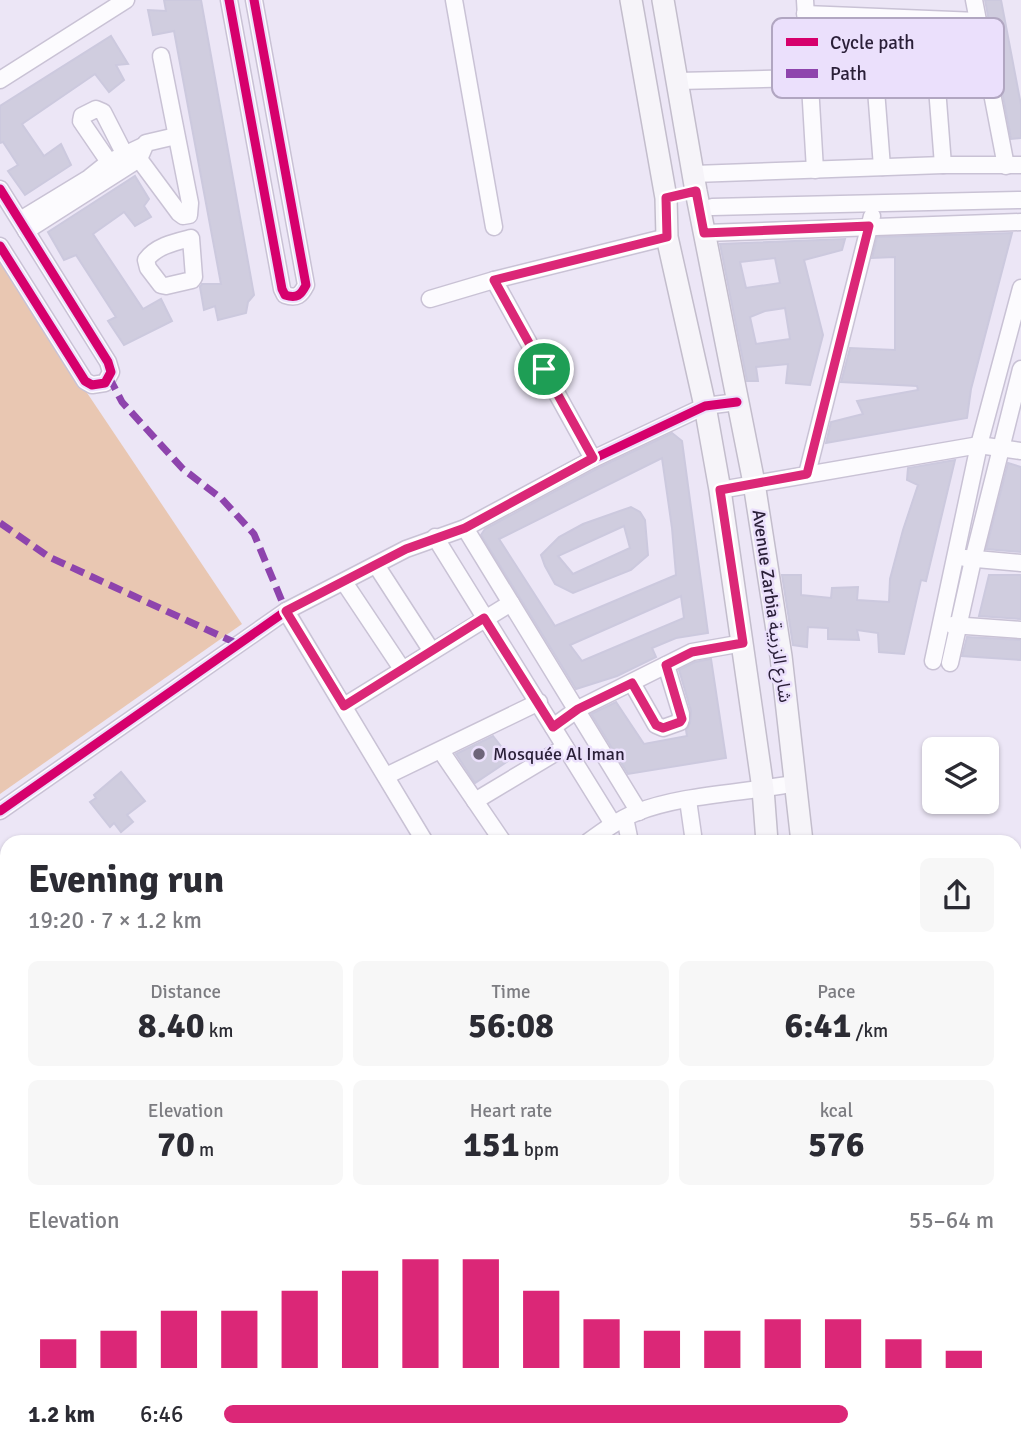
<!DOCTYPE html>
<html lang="en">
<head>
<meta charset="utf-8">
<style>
	:root { --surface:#fff; --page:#f7f7f7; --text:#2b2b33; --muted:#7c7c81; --accent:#db2777 }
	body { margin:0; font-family:Signika,"Noto Sans Arabic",sans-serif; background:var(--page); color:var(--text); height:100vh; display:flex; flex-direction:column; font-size:26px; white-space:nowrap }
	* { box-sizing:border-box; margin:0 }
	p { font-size:23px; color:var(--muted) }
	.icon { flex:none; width:38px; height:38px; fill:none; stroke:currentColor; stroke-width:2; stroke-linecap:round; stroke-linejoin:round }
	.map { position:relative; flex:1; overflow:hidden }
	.panel { position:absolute; left:0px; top:835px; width:1022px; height:621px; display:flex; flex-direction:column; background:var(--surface); border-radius:21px 21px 0 0; box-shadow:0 2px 5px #0004 }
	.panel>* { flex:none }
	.fabs { position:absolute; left:922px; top:737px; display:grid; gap:14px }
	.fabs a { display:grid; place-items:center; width:77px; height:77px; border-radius:10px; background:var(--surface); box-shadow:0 2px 5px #0004; font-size:35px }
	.pin { position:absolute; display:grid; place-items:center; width:60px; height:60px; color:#fff; margin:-30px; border:4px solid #fff; border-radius:50%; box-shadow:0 2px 7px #0007 }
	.round { display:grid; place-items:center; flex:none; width:74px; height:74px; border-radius:10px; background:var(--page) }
	.head { display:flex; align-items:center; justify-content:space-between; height:119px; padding:0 28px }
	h1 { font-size:38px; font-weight:800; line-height:52px }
	.figures { display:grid; grid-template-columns:repeat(3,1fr); gap:10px; height:119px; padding:7px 28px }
	.figures div { display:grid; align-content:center; border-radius:10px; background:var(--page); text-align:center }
	.figures b { font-size:35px; font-weight:800 }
	.figures small { font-size:19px; font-weight:400 }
	.figures p { font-size:19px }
	.chart { height:196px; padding:14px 28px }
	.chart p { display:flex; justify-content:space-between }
	.chart svg { width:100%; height:126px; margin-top:7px; stroke:var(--accent); stroke-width:6 }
	ul { padding:0 28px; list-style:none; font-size:23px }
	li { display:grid; grid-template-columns:112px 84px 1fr; align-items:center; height:52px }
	li i { height:18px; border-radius:9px; background:var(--accent) }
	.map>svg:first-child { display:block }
	.green { fill:#e9c7b2 }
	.building { fill:#d0cddf; stroke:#ccc9de; stroke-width:2; fill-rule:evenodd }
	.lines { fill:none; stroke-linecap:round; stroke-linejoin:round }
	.minor-casing { stroke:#c9c2d5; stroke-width:19 }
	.major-casing { stroke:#c3bdcc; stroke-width:24 }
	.minor { stroke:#fcfbfe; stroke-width:16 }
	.major { stroke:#f6f4f9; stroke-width:21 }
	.tram { stroke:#c3c1c6; stroke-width:2 }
	.quiet { stroke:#8e44ad; stroke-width:7; stroke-dasharray:14 7; stroke-linecap:butt }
	.cycleway-casing { stroke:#ebe0fc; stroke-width:13 }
	.cycleway { stroke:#d6006c; stroke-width:9 }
	.route-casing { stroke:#fff; stroke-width:14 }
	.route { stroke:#db2777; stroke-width:9 }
	.poi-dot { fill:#6e657a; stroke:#ebe0fc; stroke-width:2.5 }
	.labels { text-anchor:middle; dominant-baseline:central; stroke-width:5; stroke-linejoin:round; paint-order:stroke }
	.street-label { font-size:18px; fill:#2a1f38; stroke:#ebe0fc }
	.poi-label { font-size:18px; fill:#2a1f38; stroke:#ebe0fc; text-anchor:start }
	.key { fill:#ebe0fc; stroke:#b1a6c1; stroke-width:2 }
	.key-label { font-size:19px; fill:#2a1f38 }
</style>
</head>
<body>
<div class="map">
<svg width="1021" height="1455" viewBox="0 0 1021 1455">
	<rect width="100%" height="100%" fill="#ece6f6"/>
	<g class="green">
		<polygon points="0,263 242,624 0,794"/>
		<polygon points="224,1449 757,1449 747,1455 225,1455"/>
	</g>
	<g class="building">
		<polygon points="164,0 201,0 254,295 248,302 246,313 218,320 215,306 204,310 200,287 202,284 221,284 174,31 153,35 148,10 166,11"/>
		<polygon points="985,0 1001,0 1021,105 1021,138 1011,139"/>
		<polygon points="111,36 128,64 116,65 124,80 109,92 95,74 22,124 44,156 61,144 71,165 25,195 8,171 18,165 3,142 0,143 0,106"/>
		<polygon points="135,176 149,199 144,206 151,217 135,226 124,212 93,234 143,309 161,299 172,321 124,345 108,321 116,317 76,255 64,260 48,232"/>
		<polygon points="1012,233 971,389 967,418 826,443 831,422 863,414 857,401 918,390 917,386 841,382 850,348 895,350 895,257 872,258 877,237"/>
		<path d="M 845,239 L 842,250 L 804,260 L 823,335 L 810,385 L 786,383 L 788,364 L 756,367 L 758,381 L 747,381 L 720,244 ZM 775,258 L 780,283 L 746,288 L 740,262 ZM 785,308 L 790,339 L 756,344 L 750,317 L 765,311 Z"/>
		<path d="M 672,433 L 682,441 L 708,633 L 676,638 L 652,648 L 656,657 L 617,676 L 576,689 L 481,535 L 485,529 L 598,468 ZM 662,458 L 672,528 L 676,575 L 555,626 L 499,539 ZM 681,596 L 684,618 L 582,661 L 570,645 Z"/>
		<polygon points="955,460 926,581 921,580 904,654 879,652 878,633 857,630 859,640 828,639 828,628 808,627 807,647 793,645 782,575 801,575 801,595 831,598 832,588 858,587 857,600 889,602 890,579 903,530 918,485 907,480 908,468"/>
		<polygon points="1008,463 1021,467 1021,552 986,549"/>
		<path d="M 631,507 L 640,512 L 645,520 L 648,555 L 631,570 L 573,593 L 555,584 L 545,566 L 541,555 L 559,537 L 583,524 ZM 624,526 L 630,548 L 573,574 L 558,556 Z"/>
		<polygon points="989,575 1021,575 1021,619 979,616"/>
		<polygon points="967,637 1021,640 1021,660 962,656"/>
		<polygon points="711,659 726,758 628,774 591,714 616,702 644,744 687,736 686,730 690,723 691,711 679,670 695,662"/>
		<polygon points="493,736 511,759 475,783 456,754"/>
		<polygon points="121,772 145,801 127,815 133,822 121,832 114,823 110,827 90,802 96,798 94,795"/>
	</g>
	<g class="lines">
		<defs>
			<g id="minor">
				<path d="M 229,0 L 282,289 L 285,295 C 297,299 301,295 306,285 L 254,0"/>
				<polyline points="454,0 494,227"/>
				<polyline points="805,0 815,170"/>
				<polyline points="974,0 1006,166"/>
				<polyline points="805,14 978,21"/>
				<polyline points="936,75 943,165"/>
				<polyline points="875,77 882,167"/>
				<polyline points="0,80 126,0"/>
				<polyline points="678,81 936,75 989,79"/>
				<polyline points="139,159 179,213 183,216 189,215 190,203 161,56"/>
				<polyline points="109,162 81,121 82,116 96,109 103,112 124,153"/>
				<polyline points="694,174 943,165 1021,165"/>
				<polyline points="0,189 108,362 111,372 105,383 92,385 85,381 0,246"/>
				<polyline points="712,207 1021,200"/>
				<polyline points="20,220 89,178 109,162 143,146"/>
				<polyline points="26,231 139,159 146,143 176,136"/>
				<polyline points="704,233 1021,222"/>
				<path d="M 191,238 L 194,277 L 192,280 L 166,286 L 161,285 L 148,268 L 146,260 C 156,246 175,242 191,238 Z"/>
				<polyline points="494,280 593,459"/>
				<polyline points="430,299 494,280 667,237"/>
				<polyline points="807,474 872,216"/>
				<polyline points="720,490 979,445 1021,451"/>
				<polyline points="465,528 639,812"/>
				<polyline points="435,537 613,824"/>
				<polyline points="965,558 1021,563"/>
				<polyline points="376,565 431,650"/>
				<polyline points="344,582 402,669"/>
				<polyline points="286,611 425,842"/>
				<polyline points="952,625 1021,630"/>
				<polyline points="933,661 979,445 1021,288"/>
				<polyline points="950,663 973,560 1021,369"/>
				<polyline points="632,683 656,725 663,728 680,722 681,714 666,665"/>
				<polyline points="344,706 511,603"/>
				<polyline points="553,727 578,709 692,652 743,643"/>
				<polyline points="441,751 503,842"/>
				<polyline points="386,776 539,702"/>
				<polyline points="688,800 694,842"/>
				<polyline points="475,801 565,747"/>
				<polyline points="0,811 286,611 406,549 465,528 593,459 705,406 737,402"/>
				<polyline points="625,818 630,842"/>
				<path d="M 588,842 C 603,831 618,820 635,813 C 682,794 747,793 797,783"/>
				<polyline points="0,1230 7,1225"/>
				<polyline points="154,1455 158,1449"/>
			</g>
			<g id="major">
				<polyline points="631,0 666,198 667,237 705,406 720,490 763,789 767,842"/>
				<polyline points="663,0 696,191 754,483 781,656 802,842"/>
				<polyline points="1015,1432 1021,1439"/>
				<polyline points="983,1449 988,1455"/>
			</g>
		</defs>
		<use href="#minor" class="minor-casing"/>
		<use href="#major" class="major-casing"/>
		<use href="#minor" class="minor"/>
		<use href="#major" class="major"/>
		<polyline class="tram" points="1002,1449 1007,1455"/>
		<g class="quiet">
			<polyline points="109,377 122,402 183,469 222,499 254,534 286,611"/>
			<polyline points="0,523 49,557 238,644"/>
		</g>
		<defs>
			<g id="cycleway">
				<path d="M 229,0 L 282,289 L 285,295 C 297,299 301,295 306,285 L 254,0"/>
				<polyline points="0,189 108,362 111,372 105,383 92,385 85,381 0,246"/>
				<polyline points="0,811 286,611 406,549 465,528 593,459 705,406 737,402"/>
			</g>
		</defs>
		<use href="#cycleway" class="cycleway-casing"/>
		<use href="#cycleway" class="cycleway"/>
	</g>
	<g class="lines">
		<defs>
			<polygon id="route" points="696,191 704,233 869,226 807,474 720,490 743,643 692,652 666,665 682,719 680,722 663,728 656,725 632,683 578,709 553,727 484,618 344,706 286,611 406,549 465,528 593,458 494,280 667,237 666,198"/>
		</defs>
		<use href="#route" class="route-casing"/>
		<use href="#route" class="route"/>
	</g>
	<circle class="poi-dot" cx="479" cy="754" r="7"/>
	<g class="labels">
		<g class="street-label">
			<text transform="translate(772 606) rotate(82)">Avenue Zarbia شارع الزربية</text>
		</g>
		<g class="poi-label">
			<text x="493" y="754">Mosquée Al Iman</text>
		</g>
	</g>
	<rect x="772" y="18" width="232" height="80" rx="10" class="key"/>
	<rect x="786" y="38" width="32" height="8" fill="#d6006c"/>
	<rect x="786" y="69" width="32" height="9" fill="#8e44ad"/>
	<g class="key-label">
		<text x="830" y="49">Cycle path</text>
		<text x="830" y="80">Path</text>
	</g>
</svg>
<div class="fabs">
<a><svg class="icon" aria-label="layers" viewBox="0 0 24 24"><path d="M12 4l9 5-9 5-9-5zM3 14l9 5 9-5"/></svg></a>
</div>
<div class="pin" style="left:544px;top:369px;background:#1e9e55"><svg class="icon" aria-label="arrive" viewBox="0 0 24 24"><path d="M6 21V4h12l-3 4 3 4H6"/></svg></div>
<section class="panel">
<div class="head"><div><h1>Evening run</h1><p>19:20 · 7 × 1.2 km</p></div><a class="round"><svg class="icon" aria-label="share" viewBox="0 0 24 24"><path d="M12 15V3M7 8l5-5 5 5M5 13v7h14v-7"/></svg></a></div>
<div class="figures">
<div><p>Distance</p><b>8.40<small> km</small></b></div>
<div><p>Time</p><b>56:08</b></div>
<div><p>Pace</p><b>6:41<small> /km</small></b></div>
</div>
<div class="figures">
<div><p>Elevation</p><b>70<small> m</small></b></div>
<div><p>Heart rate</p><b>151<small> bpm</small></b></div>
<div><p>kcal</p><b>576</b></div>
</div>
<div class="chart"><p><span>Elevation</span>55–64 m</p>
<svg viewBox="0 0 160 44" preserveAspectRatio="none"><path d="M5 44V34M15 44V31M25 44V24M35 44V24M45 44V17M55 44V10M65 44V6M75 44V6M85 44V17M95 44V27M105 44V31M115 44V31M125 44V27M135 44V27M145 44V34M155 44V38"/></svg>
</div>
<ul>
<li><b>1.2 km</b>6:46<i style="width:81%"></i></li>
</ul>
</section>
</div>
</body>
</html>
